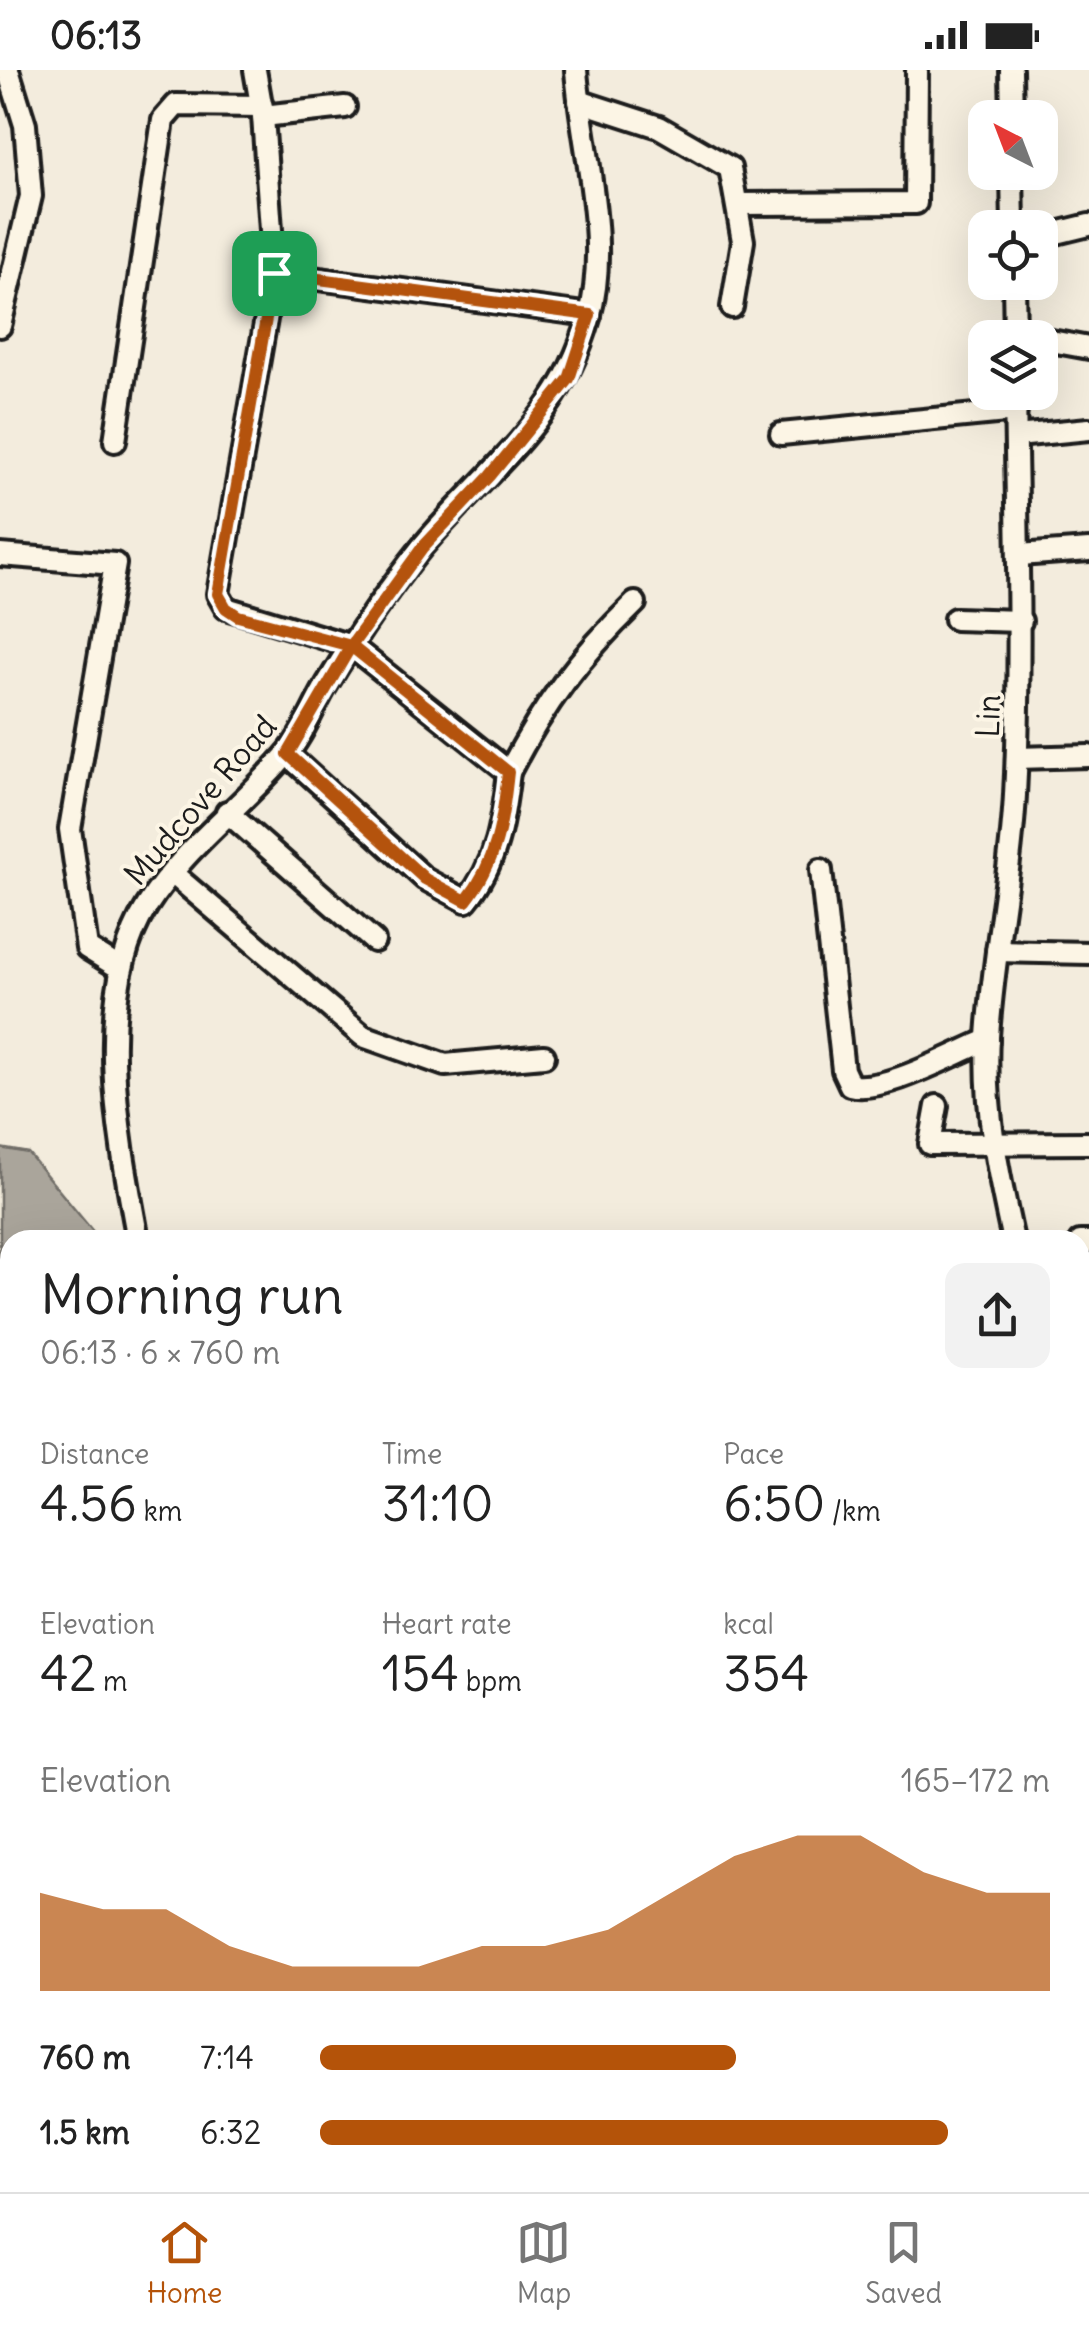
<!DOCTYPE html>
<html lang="en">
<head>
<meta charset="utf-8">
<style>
	:root { --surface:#fff; --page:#f2f2f2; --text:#222; --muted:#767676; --line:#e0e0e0; --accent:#b45309 }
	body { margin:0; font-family:Delius,sans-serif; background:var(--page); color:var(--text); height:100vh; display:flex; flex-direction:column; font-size:38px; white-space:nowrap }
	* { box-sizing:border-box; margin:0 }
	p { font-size:32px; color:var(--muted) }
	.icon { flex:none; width:55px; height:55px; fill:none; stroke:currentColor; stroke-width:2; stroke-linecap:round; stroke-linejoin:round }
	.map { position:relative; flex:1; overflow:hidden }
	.side { position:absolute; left:0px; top:1160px; width:1090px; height:962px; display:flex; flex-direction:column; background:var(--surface); border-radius:30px 30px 0 0; box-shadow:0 10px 40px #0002 }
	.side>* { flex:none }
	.needle { width:65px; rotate:318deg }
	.controls { position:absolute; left:968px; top:30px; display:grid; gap:20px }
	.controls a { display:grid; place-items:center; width:90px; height:90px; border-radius:20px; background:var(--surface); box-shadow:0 10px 40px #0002; font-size:50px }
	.pin { position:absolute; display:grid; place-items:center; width:85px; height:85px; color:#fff; margin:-42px; border-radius:20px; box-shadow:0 5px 15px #0006 }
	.round { display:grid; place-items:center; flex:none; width:105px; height:105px; border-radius:20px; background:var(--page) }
	.head { display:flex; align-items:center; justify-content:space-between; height:170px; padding:0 40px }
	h1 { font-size:55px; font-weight:600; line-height:75px }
	.stats { display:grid; grid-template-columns:repeat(3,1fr); gap:15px; height:170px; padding:10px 40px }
	.stats div { display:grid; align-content:center }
	.stats b { font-size:50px; font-weight:600 }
	.stats small { font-size:28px; font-weight:400 }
	.stats p { font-size:28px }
	.chart { height:280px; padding:20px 40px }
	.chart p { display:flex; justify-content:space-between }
	.chart svg { width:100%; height:180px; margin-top:10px; fill:var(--accent); opacity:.7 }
	ul { padding:0 40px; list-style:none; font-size:32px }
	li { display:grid; grid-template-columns:160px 120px 1fr; align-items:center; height:75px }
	li i { height:25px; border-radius:12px; background:var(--accent) }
	.status { display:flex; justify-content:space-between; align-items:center; height:70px; padding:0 50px; background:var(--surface); direction:ltr }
	.status svg { height:28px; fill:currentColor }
	.menu { display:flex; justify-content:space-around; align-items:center; height:140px; border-top:2px solid var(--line); background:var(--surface); font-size:28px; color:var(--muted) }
	.menu a { display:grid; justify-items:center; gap:5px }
	.menu .selected { color:var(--accent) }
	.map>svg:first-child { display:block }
	.water { fill:#aaa59b; stroke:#716e68; stroke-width:2.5 }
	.pier { fill:#f3ecdd }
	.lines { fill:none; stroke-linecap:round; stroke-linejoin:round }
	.minor-casing { stroke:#1c1c1c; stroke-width:28 }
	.minor { stroke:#fcf5e5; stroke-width:20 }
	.route-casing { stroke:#fff; stroke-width:20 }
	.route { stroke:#b45309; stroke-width:12 }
	.labels { text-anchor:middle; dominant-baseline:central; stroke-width:8; stroke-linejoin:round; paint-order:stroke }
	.street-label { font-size:32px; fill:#1c1c1c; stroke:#fcf5e5 }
</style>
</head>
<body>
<div class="status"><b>06:13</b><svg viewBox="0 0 49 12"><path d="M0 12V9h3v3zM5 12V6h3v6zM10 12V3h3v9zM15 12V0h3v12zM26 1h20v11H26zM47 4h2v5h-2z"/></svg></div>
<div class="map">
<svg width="1089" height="2122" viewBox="0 0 1089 2122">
	<rect width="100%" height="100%" fill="#f3ecdd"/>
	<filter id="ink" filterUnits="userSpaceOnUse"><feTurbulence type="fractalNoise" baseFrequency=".01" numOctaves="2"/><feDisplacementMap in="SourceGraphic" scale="20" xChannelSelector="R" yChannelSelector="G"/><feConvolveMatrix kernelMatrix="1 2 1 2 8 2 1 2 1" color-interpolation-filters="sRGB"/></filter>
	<g filter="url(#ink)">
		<polygon class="water" points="0,1078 28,1083 100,1170 10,1170 10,2112 732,2112 734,2122 0,2122"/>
		<polygon class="pier" points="10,1869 10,2020 0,2011 0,1885"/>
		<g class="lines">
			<defs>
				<g id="minor">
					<path d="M 255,0 L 263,46 L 274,203 L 218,524 L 226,538 L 351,576 L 509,702 C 545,633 579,587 635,533"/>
					<polyline points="1011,0 1012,48"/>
					<polyline points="579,31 659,57 730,98 743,171 732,237"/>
					<polyline points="263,46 345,37"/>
					<polyline points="1012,102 1013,158"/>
					<polyline points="739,134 916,133 917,0"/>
					<polyline points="1040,167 1089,155"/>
					<polyline points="274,203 590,245"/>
					<polyline points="1014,212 1015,268"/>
					<polyline points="0,256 31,126 25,55 8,0"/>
					<polyline points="1040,269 1089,278"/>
					<polyline points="781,364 1016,341"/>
					<polyline points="1016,366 1089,359"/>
					<polyline points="115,371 163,50 176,35 262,36"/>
					<polyline points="0,485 115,494 70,759 87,878 121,899"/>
					<polyline points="1019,485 1089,480"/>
					<polyline points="955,549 1021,551"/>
					<path d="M 287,684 L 425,809 L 466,831 C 498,793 503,750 509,702"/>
					<polyline points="1017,688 1089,686"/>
					<polyline points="227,742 374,871"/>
					<path d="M 821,800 L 843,1000 L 850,1015 C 883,1024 955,983 988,970"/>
					<polyline points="172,803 363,966 445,995 544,986"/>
					<polyline points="997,881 1089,883"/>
					<polyline points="937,1036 930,1074 1089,1073"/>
					<path d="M 138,1170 C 120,1072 90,926 147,836 C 184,778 240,738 285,686 C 303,666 313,637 327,614 C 355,568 388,519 422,477 C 487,399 560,352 589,248 C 611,169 582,81 576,0"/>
					<path d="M 1013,1170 C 998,1103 984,1036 988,967 C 993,886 1011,806 1015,725 C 1022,591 1017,457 1015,322"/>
					<polyline points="1080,1172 1089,1172"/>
					<polyline points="1068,2112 1071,2122"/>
				</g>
			</defs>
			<use href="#minor" class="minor-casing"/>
			<use href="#minor" class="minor"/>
		</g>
	</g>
	<g class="lines" filter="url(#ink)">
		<defs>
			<path id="route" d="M 274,203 L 218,524 L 226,538 L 238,546 L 351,576 L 288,684 L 425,809 L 466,831 C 497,792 503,750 508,702 L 351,576 L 422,478 L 490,406 L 569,309 L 590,245 L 274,203"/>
		</defs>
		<use href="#route" class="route-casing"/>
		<use href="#route" class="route"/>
	</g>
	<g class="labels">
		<g class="street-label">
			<text transform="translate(988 646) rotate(-88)">Lin</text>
			<text transform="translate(200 730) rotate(-49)">Mudcove Road</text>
		</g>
	</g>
</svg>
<div class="controls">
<a><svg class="needle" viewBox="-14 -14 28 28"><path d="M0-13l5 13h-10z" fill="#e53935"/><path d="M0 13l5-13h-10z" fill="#767676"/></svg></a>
<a><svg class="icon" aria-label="locate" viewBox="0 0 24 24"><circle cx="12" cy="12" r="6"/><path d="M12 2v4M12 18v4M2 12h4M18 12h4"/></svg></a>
<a><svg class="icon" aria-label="layers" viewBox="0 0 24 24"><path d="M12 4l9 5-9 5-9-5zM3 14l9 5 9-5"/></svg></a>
</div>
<div class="pin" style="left:274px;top:203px;background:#1e9e55"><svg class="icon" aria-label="arrive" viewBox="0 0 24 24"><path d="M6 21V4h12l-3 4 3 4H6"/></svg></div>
<section class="side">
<div class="head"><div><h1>Morning run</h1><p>06:13 · 6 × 760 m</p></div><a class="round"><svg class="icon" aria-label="share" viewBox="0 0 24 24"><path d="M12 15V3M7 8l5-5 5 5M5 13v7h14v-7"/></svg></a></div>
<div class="stats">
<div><p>Distance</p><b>4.56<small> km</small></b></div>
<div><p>Time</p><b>31:10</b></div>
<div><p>Pace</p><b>6:50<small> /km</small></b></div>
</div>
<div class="stats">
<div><p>Elevation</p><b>42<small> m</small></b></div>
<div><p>Heart rate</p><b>154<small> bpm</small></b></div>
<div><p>kcal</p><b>354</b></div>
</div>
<div class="chart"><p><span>Elevation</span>165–172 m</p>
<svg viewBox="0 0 160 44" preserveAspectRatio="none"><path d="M0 44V20L10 24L20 24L30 33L40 38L50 38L60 38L70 33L80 33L90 29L100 20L110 11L120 6L130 6L140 15L150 20L160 20V44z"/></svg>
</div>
<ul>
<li><b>760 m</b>7:14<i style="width:57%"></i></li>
<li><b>1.5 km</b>6:32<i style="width:86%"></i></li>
</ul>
</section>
</div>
<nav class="menu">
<a class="selected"><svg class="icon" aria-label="home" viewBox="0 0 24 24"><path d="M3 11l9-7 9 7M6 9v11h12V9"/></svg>Home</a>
<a><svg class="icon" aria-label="map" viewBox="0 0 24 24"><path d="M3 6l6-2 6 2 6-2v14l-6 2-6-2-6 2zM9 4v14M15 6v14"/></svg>Map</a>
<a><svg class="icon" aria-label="saved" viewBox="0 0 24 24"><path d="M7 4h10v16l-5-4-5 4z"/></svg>Saved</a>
</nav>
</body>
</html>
